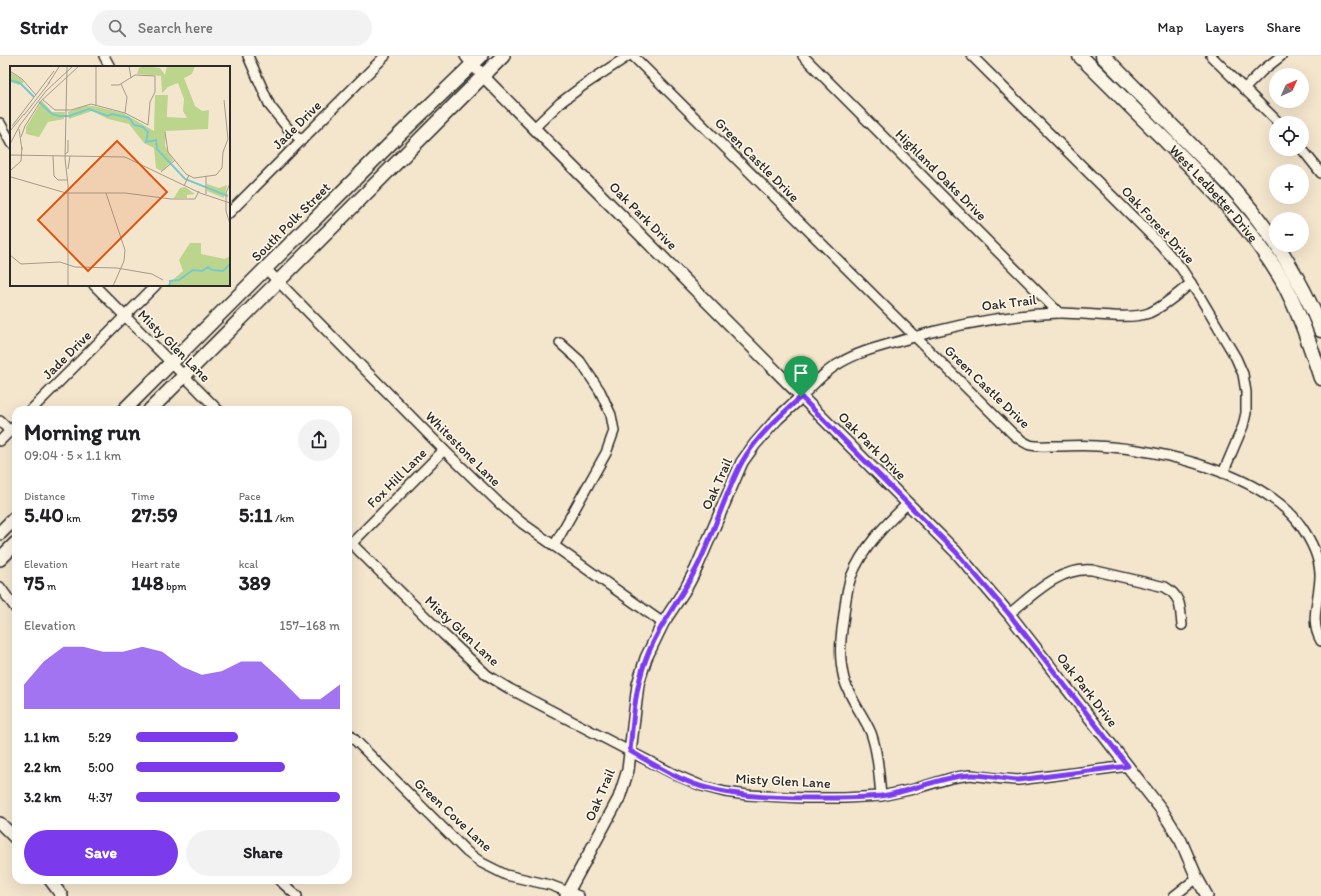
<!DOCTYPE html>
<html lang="en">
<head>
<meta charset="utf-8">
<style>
	:root { --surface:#fff; --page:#f2f2f2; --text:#202124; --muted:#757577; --line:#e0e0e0; --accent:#7c3aed }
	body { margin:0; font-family:Itim,sans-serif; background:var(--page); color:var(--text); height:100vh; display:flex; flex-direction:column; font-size:15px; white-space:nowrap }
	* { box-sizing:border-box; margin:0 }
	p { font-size:13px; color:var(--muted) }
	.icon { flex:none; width:22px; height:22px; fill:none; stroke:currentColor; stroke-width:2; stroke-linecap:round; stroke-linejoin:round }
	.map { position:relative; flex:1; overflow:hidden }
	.side { position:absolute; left:12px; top:350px; width:340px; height:478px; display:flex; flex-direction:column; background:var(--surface); border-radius:12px; box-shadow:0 4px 16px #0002 }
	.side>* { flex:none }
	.needle { width:26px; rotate:45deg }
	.fabs { position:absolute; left:1269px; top:12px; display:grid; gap:8px }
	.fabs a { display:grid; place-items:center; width:40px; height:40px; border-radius:50%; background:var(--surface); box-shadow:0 4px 16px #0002; font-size:20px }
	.pin { position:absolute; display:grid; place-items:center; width:34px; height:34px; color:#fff; margin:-41px -17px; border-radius:50% 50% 50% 0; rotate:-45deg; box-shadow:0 0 4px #0007 }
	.pin .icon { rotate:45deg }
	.round { display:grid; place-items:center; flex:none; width:42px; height:42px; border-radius:21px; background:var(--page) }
	.head { display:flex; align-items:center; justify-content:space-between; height:68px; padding:0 12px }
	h1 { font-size:22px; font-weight:800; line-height:30px }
	.figures { display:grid; grid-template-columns:repeat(3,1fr); gap:6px; height:68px; padding:4px 12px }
	.figures div { display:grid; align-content:center }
	.figures b { font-size:20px; font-weight:800 }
	.figures small { font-size:11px; font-weight:400 }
	.figures p { font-size:11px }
	.chart { height:112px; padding:8px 12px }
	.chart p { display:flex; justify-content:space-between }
	.chart svg { width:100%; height:72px; margin-top:4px; fill:var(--accent); opacity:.7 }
	.cta { display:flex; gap:8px; margin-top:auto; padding:8px 12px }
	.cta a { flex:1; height:46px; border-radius:24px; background:var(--accent); color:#fff; font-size:16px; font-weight:800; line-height:46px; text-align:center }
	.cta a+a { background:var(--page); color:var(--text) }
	ul { padding:0 12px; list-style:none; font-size:13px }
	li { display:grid; grid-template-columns:64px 48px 1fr; align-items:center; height:30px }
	li i { height:10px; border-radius:5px; background:var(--accent) }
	header { display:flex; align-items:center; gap:24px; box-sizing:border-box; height:56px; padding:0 20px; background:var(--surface); border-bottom:1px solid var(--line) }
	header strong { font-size:19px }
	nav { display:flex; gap:22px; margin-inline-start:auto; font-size:14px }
	.search { width:280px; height:36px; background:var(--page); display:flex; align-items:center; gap:10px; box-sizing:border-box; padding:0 14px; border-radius:22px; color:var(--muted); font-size:15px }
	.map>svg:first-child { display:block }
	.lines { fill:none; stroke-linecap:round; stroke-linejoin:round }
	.minor-casing { stroke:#2b2b2b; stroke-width:12 }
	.tertiary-casing { stroke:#2b2b2b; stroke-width:14 }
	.secondary-casing { stroke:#2b2b2b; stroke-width:16 }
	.primary-casing { stroke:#2b2b2b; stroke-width:17 }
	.minor { stroke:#fcf5e5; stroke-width:9 }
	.tertiary { stroke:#fcf5e5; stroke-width:11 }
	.secondary { stroke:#fcf5e5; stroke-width:13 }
	.primary { stroke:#fcf5e5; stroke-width:14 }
	.route-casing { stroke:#fff; stroke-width:8 }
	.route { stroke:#7c3aed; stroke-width:5 }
	.labels { text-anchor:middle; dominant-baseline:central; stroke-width:3.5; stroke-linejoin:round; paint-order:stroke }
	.street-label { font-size:14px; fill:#2b2b2b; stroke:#fcf5e5 }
	.inset-river { fill:none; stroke:#78c9ce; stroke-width:2 }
	.inset-road { fill:none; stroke:#a49b8c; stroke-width:1 }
	.view { fill:#df570e; fill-opacity:0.15; stroke:#df570e; stroke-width:2 }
	.inset-edge { fill:none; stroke:#2b2b2b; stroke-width:2 }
</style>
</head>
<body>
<header>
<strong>Stridr</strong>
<div class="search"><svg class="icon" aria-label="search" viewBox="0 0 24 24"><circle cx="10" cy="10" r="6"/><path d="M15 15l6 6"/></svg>Search here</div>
<nav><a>Map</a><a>Layers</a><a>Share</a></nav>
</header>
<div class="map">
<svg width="1321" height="840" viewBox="0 0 1321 840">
	<rect width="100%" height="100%" fill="#f4e5cd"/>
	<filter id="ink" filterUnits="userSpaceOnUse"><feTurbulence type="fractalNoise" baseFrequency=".025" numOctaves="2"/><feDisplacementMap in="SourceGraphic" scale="8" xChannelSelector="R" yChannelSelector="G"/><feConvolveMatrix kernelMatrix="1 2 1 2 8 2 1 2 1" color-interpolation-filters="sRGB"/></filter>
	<g filter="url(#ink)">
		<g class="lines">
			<defs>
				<g id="minor">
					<polyline points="104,0 110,11"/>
					<polyline points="248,0 270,50 290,75 302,84"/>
					<path d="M 633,0 L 1013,378 C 1018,382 1024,387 1030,389 C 1038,391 1047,390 1055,390 C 1069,390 1083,389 1097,390 C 1159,393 1263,417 1301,470 C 1310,483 1319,500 1320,517 C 1321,541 1308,563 1321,585"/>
					<polyline points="803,0 1059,257"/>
					<polyline points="972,0 1161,189 1181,212 1200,241 1236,302 1243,318 1246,336 1246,357 1243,370 1223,417"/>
					<polyline points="1211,0 1279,67"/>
					<polyline points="1244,33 1262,15 1281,0"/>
					<polyline points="0,67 11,87"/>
					<polyline points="534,72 560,47 584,29 628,0"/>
					<polyline points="1302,93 1321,117"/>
					<polyline points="229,157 385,0"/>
					<polyline points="266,213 444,394 501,449 522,467 663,567"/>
					<polyline points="94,229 218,354"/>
					<path d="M 801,341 C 813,329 825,315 840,307 C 858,296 879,291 900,285 C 951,269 1004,259 1058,257 C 1082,256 1128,265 1149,257 C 1164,250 1178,238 1191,227"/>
					<polyline points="31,354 156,229"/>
					<polyline points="0,365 10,375"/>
					<polyline points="0,385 16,369"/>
					<polyline points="348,484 443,578 487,619 510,633 629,695 676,719 702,730 725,736 748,739 805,742 844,742 881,740 914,733 951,722 970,719 1003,723 1018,724 1128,710"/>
					<polyline points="352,487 444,394"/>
					<polyline points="554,490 606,397 614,375 611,359 600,335 580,305 560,287"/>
					<polyline points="0,531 16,553"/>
					<path d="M 1009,558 C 1033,539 1059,511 1092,514 L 1165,531 C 1182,541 1180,552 1182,569"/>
					<polyline points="348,677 467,796 482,807 506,819 550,829 579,840"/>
					<path d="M 881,740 C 879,719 878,697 871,677 C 863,658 850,644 844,623 C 839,602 840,587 843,566 C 845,551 846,535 851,521 C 863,491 885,469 908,447"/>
					<polyline points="279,824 297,840"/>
					<polyline points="1174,840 1197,822"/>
				</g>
				<g id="tertiary">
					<polyline points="466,0 483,20 534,72 956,496 1009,558 1161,753 1181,785 1197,822 1207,840"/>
					<polyline points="0,767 16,783"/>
					<polyline points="50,824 62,840"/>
					<polyline points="566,840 619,742 628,714 638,628 646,602 663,567 686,532 696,513 742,406 755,388 777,363 801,341"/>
				</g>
				<g id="secondary">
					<polyline points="124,354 395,83 481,0"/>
					<polyline points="150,354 503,0"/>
					<polyline points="0,477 16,461"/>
					<polyline points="0,503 16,487"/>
				</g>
				<g id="primary">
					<path id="s1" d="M 1080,0 C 1109,28 1137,57 1166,85 C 1208,128 1251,171 1282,224 C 1299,255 1310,289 1321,322"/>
					<polyline points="1103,0 1229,128 1252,155 1276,187"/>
					<path d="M 1277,189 C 1294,216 1310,244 1321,274"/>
				</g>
			</defs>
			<use href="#minor" class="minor-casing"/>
			<use href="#tertiary" class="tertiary-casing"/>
			<use href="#secondary" class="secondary-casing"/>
			<use href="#primary" class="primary-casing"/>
			<use href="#minor" class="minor"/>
			<use href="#tertiary" class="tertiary"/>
			<use href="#secondary" class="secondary"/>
			<use href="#primary" class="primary"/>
		</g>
	</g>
	<g class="lines" filter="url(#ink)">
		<defs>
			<path id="route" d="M 801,341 L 956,496 L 1009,558 L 1128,710 L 1018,724 C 1002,723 983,718 970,719 C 939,721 911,736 881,740 C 862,742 842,742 823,742 C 784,742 741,742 703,731 C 677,723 653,708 630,695 C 633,664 635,632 646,603 C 659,568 683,540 699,507 C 715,474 725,438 742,406 C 756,381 780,360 801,341 Z"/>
		</defs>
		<use href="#route" class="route-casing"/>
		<use href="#route" class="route"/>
	</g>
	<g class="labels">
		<g class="street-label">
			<text transform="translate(297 69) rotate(-45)">Jade Drive</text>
			<text transform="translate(757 104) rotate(45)">Green Castle Drive</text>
			<text transform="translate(941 119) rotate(45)">Highland Oaks Drive</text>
			<text stroke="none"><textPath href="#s1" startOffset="192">West Ledbetter Drive</textPath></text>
			<text transform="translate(643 160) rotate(45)">Oak Park Drive</text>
			<text transform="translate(291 166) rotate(-45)">South Polk Street</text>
			<text transform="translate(1158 169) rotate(47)">Oak Forest Drive</text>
			<text transform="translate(1009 247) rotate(-7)">Oak Trail</text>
			<text transform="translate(174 290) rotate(45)">Misty Glen Lane</text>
			<text transform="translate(67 299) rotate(-45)">Jade Drive</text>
			<text transform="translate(987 331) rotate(44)">Green Castle Drive</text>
			<text transform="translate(872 390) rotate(45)">Oak Park Drive</text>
			<text transform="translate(463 393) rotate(45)">Whitestone Lane</text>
			<text transform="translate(397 422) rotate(-45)">Fox Hill Lane</text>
			<text transform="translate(717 428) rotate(-66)">Oak Trail</text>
			<text transform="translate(462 575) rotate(43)">Misty Glen Lane</text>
			<text transform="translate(1087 634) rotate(52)">Oak Park Drive</text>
			<text transform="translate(783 725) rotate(3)">Misty Glen Lane</text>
			<text transform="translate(600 739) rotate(-67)">Oak Trail</text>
			<text transform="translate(453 759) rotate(43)">Green Cove Lane</text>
		</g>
	</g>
	<g transform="translate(10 10)">
		<rect width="220" height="220" fill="#f4e5cd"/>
		<path d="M 134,0 L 150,2 L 155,9 L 157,0 L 185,0 L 182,8 L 174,12 L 185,40 L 192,45 L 199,44 L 198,63 L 155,65 L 155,51 L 177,52 L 173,45 L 174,33 L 168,17 L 158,21 L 152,27 L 151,10 L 127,8 L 129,2 ZM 32,35 L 42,46 L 55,46 L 54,53 L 38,56 L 29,71 L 16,68 L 16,61 ZM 197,118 L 209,122 L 217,119 L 214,132 L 197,125 ZM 175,121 L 185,128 L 177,129 L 177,132 L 164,132 L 170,122 ZM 180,177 L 191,177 L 191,188 L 215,193 L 220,190 L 220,220 L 156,220 L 173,205 L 169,194 Z" fill="#bcd58c"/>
		<path d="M 0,6 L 11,13 L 14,16 L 9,19 L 0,16 ZM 145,29 L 158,29 L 155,80 L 163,94 L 152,105 L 146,102 L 144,82 L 134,77 L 119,58 L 98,53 L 82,45 L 59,53 L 58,46 L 74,40 L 83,40 L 113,47 L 144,65 Z" fill="#bcd58c"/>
		<path class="inset-river" d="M 0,14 L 10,17 L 24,31M 29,36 L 42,48 L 49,50 L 59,50 L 79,43 L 98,50 L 102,48 L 119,52 L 124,59 L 133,61 L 138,66 L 136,76 L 146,74 L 147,83 L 175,113 L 218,130M 160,220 L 160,215 L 169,214 L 183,204 L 192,205 L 198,201 L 202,204 L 213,205 L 220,198"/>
		<path class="inset-road" d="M 57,0 L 55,93 L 58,119 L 58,220M 119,0 L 121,12M 0,5 L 12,13 L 26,29M 38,18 L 49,1M 111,18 L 117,31 L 115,47M 32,33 L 45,44 L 61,44 L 81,38 L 115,47 L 138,59 L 140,36 L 145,26 L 145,10 L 125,9 L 109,19 L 101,19M 86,40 L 86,0M 14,49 L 40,16M 2,60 L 44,5M 9,63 L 12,84M 0,65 L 14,48M 155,66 L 158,86 L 176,108 L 184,112 L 206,109 L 212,102 L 213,86 L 218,73 L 214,34M 11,71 L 15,60 L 31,35 L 69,0M 0,78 L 10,59 L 36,25 L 63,0M 55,88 L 58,86 L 58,74M 0,89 L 115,91 L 190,127 L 220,137M 43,90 L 44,110 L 48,114 L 57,114M 58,103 L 60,90M 0,105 L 11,95 L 12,81M 151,106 L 165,94M 1,111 L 56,127 L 115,127 L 161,133 L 185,133 L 189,125M 196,111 L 196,128M 220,117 L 216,127 L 216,145 L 220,158M 174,120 L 179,109M 96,127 L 115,184 L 114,195 L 103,220M 0,189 L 11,198 L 50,196 L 65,201 L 107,202 L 142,208 L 153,214"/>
		<path class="view" d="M 107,75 L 157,126 L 78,205 L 28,154 Z"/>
		<rect width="220" height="220" class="inset-edge"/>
	</g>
</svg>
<div class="fabs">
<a><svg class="needle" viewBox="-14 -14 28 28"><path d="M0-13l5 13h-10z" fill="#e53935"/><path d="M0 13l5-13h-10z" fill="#757577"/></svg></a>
<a><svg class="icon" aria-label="locate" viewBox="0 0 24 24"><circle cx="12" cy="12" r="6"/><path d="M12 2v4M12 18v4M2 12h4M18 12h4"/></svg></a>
<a>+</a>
<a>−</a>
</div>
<div class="pin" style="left:801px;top:341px;background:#1e9e55"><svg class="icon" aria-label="arrive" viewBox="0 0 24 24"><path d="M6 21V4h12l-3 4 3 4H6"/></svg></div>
<section class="side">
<div class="head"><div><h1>Morning run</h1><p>09:04 · 5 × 1.1 km</p></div><a class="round"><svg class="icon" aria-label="share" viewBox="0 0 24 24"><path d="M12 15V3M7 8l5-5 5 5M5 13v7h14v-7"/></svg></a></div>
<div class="figures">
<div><p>Distance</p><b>5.40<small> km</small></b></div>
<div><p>Time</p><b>27:59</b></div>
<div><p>Pace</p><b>5:11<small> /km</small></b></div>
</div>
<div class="figures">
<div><p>Elevation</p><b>75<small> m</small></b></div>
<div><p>Heart rate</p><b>148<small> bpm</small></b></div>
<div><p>kcal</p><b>389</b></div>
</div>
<div class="chart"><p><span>Elevation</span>157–168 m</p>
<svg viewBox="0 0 160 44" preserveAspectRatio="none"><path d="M0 44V29L10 15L20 6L30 6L40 9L50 9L60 6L70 9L80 18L90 23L100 21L110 15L120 15L130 26L140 38L150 38L160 29V44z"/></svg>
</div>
<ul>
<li><b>1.1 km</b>5:29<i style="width:50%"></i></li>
<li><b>2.2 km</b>5:00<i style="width:73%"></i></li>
<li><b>3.2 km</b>4:37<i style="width:100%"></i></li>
</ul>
<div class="cta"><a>Save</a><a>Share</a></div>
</section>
</div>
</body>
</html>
